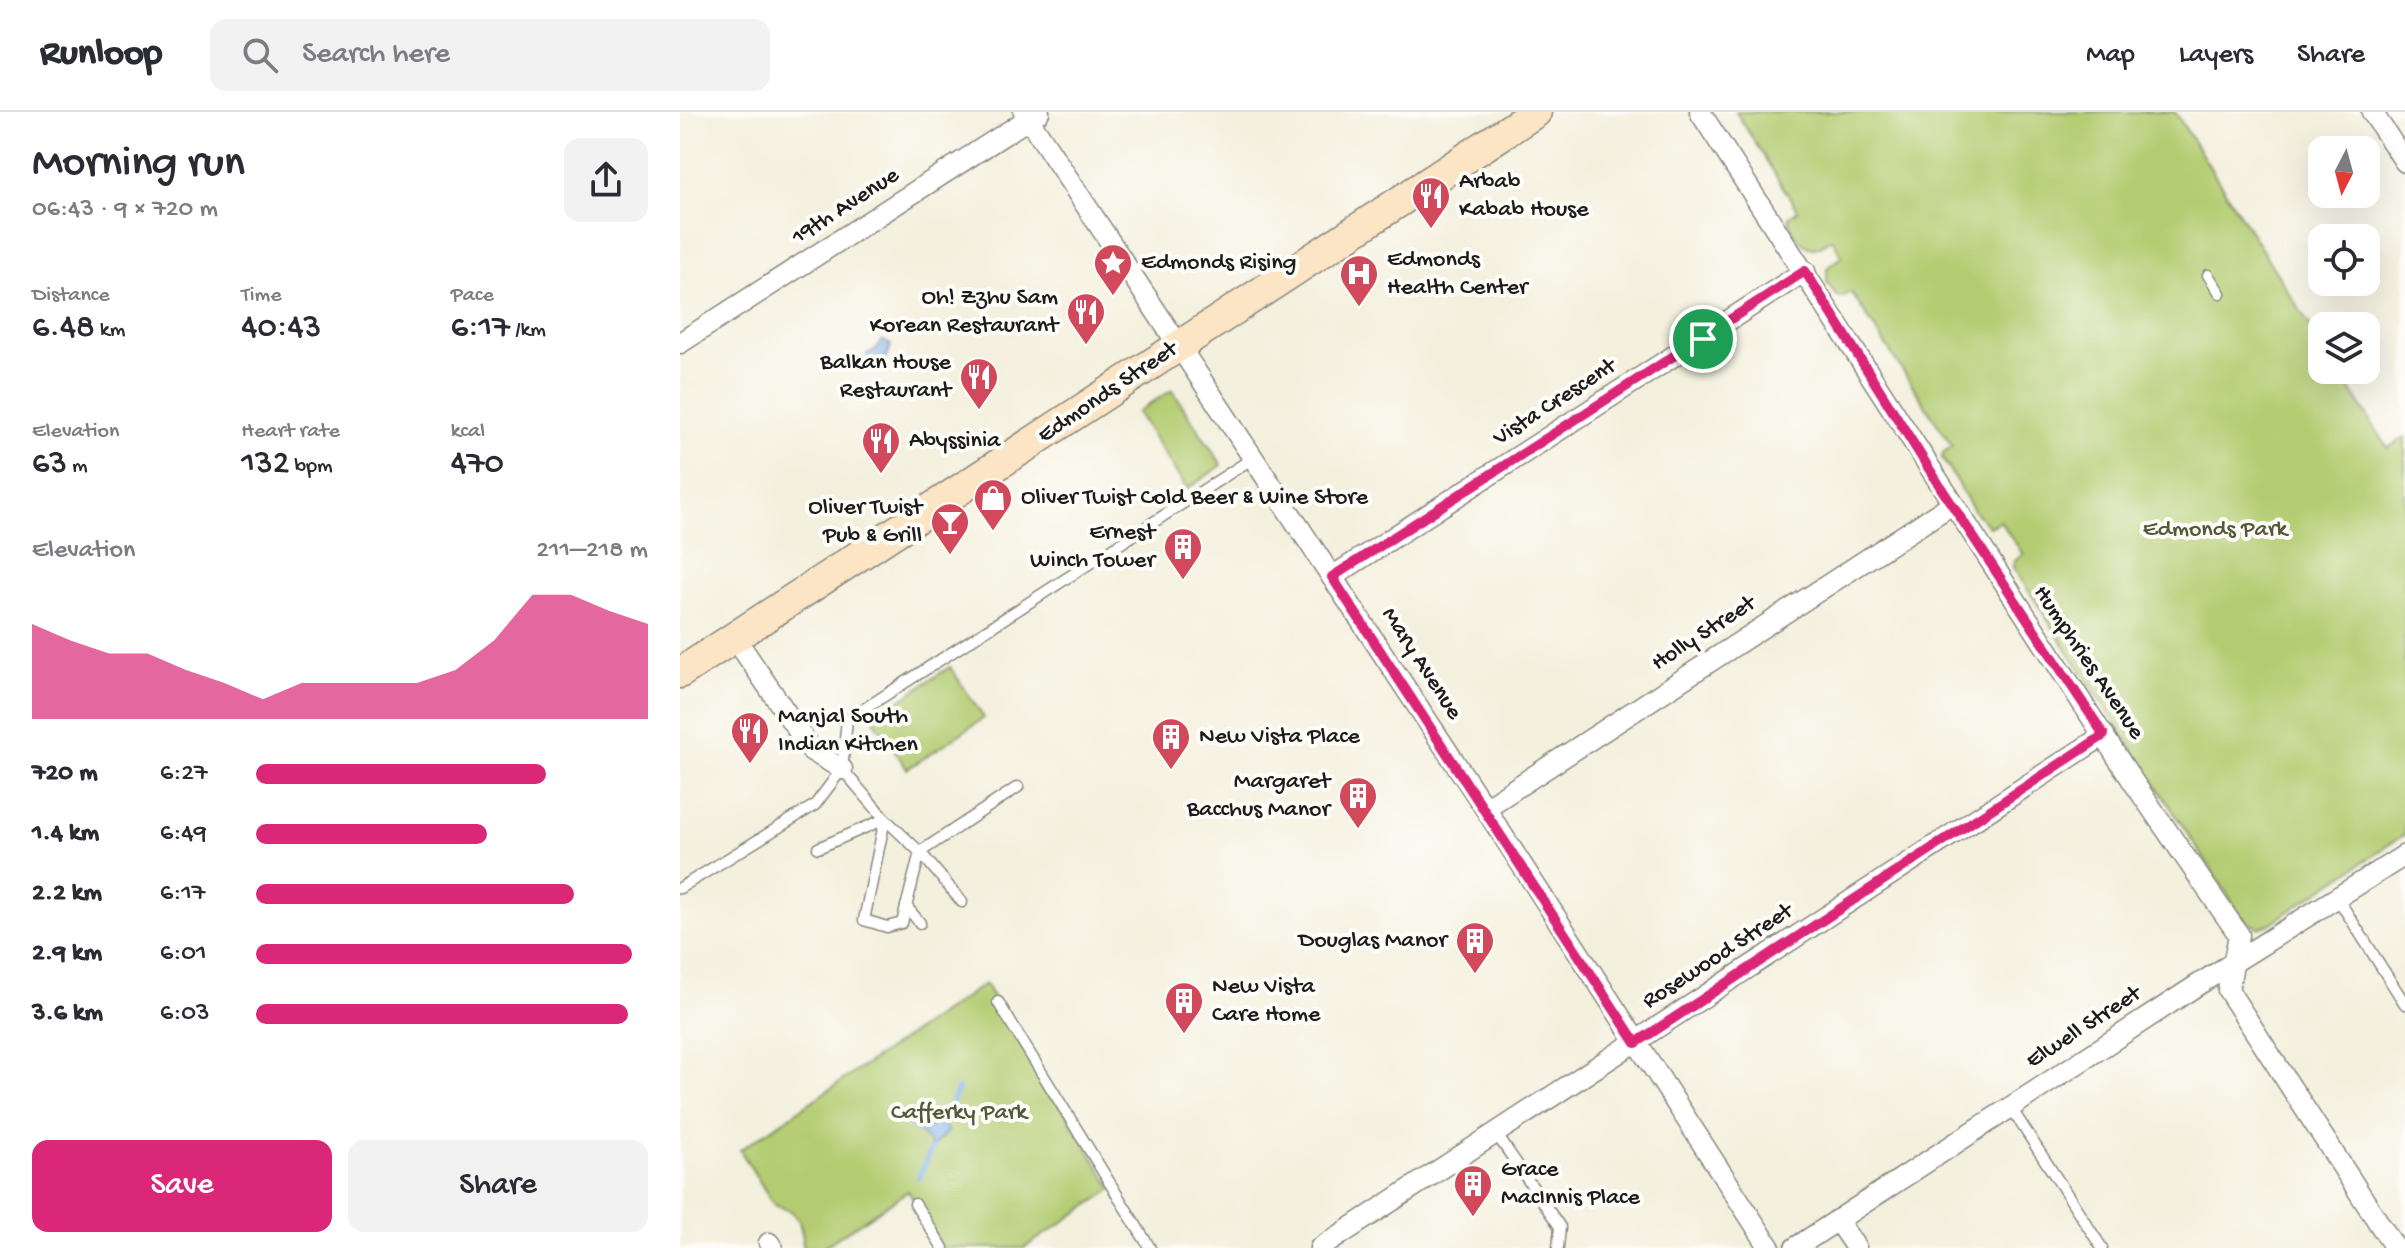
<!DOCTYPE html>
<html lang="en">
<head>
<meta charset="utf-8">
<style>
	:root { --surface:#fff; --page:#f2f2f3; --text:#2b2b33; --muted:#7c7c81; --line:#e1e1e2; --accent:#db2777 }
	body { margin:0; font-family:"Gochi Hand",sans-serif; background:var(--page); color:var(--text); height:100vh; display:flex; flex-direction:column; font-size:30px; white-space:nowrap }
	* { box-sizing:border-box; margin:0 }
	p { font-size:26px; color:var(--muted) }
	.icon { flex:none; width:44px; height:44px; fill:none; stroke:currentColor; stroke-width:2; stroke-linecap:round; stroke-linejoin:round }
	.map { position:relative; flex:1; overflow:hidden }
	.panel { display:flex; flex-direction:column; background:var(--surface); width:680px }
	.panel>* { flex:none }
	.needle { width:52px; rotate:186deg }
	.tools { position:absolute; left:1628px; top:24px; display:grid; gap:16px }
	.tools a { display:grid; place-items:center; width:72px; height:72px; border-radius:16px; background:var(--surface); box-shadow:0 8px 32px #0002; font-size:40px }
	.pin { position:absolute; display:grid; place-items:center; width:68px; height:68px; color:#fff; margin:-34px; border:4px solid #fff; border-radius:50%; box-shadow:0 2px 8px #0007 }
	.round { display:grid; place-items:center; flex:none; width:84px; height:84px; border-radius:16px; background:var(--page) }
	.head { display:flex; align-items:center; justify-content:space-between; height:136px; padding:0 32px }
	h1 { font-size:44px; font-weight:600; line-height:60px }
	.figures { display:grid; grid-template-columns:repeat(3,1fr); gap:12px; height:136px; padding:8px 32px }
	.figures div { display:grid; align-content:center }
	.figures b { font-size:34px; font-weight:600 }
	.figures small { font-size:22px; font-weight:400 }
	.figures p { font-size:22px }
	.chart { height:224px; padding:16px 32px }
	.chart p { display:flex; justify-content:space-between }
	.chart svg { width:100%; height:144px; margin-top:8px; fill:var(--accent); opacity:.7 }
	.cta { display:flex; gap:16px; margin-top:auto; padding:16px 32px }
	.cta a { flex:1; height:92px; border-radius:16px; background:var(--accent); color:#fff; font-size:32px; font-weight:600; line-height:92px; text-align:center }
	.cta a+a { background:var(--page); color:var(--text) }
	ul { padding:0 32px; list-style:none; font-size:26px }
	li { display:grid; grid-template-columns:128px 96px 1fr; align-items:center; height:60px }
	li i { height:20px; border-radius:10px; background:var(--accent) }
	header { display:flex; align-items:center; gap:48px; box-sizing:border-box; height:112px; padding:0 40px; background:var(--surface); border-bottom:2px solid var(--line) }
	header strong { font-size:38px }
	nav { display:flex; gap:44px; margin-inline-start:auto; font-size:28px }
	.search { width:560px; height:72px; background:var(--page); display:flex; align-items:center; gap:20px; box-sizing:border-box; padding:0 28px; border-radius:16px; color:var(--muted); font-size:30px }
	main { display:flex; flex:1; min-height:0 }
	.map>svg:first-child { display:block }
	.green { fill:#b3cc71; stroke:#687446; stroke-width:2 }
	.water { fill:#79ade6; stroke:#4a6481; stroke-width:2 }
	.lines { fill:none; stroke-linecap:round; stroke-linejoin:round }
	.stream { stroke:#79ade6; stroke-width:6 }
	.lane-casing { stroke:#88867d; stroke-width:13 }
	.street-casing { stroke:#88867d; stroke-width:23 }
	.secondary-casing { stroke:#88867d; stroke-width:33 }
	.lane { stroke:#fff; stroke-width:10 }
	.street { stroke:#fff; stroke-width:20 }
	.secondary { stroke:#fce5c4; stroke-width:30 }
	.route-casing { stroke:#fff; stroke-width:16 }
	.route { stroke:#db2777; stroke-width:10 }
	.labels { text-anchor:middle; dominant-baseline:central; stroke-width:8; stroke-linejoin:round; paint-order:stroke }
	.poi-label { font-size:24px; fill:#1c1c1c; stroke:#fdfcf7; text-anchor:start }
	.street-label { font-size:24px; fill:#1c1c1c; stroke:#fdfcf7 }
	.park-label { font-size:24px; fill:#515a3a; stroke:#fdfcf7 }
</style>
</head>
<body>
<header>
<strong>Runloop</strong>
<div class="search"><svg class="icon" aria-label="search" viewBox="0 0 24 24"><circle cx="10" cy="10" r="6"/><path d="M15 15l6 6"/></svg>Search here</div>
<nav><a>Map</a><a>Layers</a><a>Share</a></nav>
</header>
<main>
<section class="panel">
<div class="head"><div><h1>Morning run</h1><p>06:43 · 9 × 720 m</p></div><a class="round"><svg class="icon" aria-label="share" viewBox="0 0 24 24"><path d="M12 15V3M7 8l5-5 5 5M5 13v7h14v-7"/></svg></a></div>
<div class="figures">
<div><p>Distance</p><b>6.48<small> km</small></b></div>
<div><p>Time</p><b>40:43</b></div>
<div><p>Pace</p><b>6:17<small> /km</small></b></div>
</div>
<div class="figures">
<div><p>Elevation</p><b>63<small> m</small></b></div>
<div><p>Heart rate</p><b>132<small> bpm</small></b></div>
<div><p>kcal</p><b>470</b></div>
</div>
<div class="chart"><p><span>Elevation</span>211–218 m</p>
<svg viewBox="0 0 160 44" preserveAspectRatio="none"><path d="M0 44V15L10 20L20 24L30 24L40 29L50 33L60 38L70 33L80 33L90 33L100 33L110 29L120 20L130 6L140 6L150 11L160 15V44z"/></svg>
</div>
<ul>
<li><b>720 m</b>6:27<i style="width:74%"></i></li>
<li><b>1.4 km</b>6:49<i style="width:59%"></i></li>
<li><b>2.2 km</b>6:17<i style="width:81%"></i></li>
<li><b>2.9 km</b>6:01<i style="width:96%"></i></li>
<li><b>3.6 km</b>6:03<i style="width:95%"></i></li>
</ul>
<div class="cta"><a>Save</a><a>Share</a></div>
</section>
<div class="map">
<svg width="1725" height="1136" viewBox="0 0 1725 1136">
	<rect width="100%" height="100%" fill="#fdfcf7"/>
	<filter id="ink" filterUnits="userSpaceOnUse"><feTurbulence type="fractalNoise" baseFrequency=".0125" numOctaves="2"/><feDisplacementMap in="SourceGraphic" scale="16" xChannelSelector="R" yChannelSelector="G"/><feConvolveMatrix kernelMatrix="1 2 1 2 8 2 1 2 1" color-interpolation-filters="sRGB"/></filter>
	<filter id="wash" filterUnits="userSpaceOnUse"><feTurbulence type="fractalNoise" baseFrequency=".006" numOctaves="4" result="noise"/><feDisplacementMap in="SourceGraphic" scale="32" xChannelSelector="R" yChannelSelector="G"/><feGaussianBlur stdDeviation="1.8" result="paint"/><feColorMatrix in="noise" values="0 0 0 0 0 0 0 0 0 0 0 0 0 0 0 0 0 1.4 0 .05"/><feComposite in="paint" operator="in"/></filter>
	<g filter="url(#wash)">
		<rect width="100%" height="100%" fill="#f4f0de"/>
		<g class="green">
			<path d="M 1056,0 L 1495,0 L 1642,233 L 1642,258 L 1658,258 L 1708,336 L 1725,325 L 1725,722 L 1590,812 L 1579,816 L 1565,809 L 1333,455 L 1334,450 L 1343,442 L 1320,409 L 1309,415 L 1295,400 L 1262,346 L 1263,341 L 1272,334 L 1171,180 L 1162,185 L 1157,184 L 1147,171 L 1147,156 L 1162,144 L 1152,127 C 1146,130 1140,136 1133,136 C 1120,134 1108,116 1109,104 L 1118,99 Z"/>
			<polygon points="492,278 542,353 507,377 457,300"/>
			<polygon points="270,555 304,606 227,657 193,606"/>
			<polygon points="305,872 433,1077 344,1136 263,1136 228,1079 142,1136 122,1136 123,1125 119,1109 111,1099 94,1093 60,1038"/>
		</g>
		<g class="water">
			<polygon points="202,228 211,233 208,243 198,255 189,255 187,242 196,237"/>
			<polygon points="259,1011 263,1011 268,1019 251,1037 249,1030 238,1019"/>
		</g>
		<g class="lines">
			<g class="stream">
				<polyline points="210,1000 226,1006 238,1019"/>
				<polyline points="263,1011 278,977"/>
				<polyline points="239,1065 251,1037"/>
			</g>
		</g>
	</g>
	<g filter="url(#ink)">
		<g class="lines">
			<defs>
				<g id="lane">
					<polyline points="1528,163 1540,181"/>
					<polyline points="162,657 205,707 240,740 338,675"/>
					<polyline points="205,707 184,808 207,815 222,811 240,740"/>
					<polyline points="138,736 205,707"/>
					<polyline points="240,740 282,790"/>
					<polyline points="0,776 135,693 162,657 167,608 573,346"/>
					<polyline points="1658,787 1725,892"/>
					<polyline points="226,794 240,811"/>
					<polyline points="318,890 470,1136"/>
					<polyline points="1331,996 1422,1136"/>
					<polyline points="815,1020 880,1115 878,1136"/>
					<polyline points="235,1092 263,1136"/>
				</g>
				<g id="street">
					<polyline points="344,0 805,696 1090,1136"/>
					<polyline points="1020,0 1454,671 1559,823 1548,878 1715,1136"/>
					<polyline points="1692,0 1725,50"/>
					<polyline points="0,231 359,0"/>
					<polyline points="652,465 1125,159"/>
					<polyline points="55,526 132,639 162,657"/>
					<polyline points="805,696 1272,392"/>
					<polyline points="1157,1108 1176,1136"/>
					<polyline points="89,1131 92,1136"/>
					<polyline points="640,1136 1424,623"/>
					<polyline points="1115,1136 1516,874 1725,743"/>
				</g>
				<polyline id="secondary" points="0,561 856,0"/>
			</defs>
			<use href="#lane" class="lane-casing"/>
			<use href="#street" class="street-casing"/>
			<use href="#secondary" class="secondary-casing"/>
			<use href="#lane" class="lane"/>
			<use href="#street" class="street"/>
			<use href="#secondary" class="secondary"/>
		</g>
	</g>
	<g class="lines" filter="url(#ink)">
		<defs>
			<polygon id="route" points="1125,159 1263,379 1424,623 956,931 652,465"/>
		</defs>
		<use href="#route" class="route-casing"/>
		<use href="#route" class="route"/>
	</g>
	<defs>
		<symbol id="restaurant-pin" viewBox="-11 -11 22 30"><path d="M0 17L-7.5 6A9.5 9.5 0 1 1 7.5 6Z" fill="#d1495b" stroke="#fdfcf7"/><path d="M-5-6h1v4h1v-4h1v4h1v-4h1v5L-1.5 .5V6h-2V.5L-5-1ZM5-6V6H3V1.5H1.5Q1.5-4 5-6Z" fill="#fff"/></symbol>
		<symbol id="sight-pin" viewBox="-11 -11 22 30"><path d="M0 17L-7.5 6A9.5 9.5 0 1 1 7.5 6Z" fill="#d1495b" stroke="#fdfcf7"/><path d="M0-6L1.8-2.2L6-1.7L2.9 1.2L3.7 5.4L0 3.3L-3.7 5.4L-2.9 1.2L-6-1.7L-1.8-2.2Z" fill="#fff"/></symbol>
		<symbol id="hospital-pin" viewBox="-11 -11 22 30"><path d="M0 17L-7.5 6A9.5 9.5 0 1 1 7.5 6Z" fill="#d1495b" stroke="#fdfcf7"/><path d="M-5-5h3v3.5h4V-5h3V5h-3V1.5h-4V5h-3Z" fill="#fff"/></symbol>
		<symbol id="shop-pin" viewBox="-11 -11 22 30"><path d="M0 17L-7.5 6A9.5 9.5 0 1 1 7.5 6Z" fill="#d1495b" stroke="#fdfcf7"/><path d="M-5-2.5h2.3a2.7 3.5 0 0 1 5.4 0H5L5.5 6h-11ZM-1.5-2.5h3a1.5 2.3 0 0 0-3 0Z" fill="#fff"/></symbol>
		<symbol id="bar-pin" viewBox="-11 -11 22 30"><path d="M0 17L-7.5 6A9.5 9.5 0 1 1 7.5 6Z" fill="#d1495b" stroke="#fdfcf7"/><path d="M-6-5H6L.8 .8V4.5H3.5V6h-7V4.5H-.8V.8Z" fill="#fff"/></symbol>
		<symbol id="building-pin" viewBox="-11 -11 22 30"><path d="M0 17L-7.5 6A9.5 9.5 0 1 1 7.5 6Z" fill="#d1495b" stroke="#fdfcf7"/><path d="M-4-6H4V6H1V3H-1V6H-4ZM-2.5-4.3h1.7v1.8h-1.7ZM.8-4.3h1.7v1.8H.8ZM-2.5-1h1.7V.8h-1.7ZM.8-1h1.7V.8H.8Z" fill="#fff"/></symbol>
	</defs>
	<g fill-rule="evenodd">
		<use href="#restaurant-pin" x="729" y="62" width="44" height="60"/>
		<use href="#sight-pin" x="411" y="129" width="44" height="60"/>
		<use href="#hospital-pin" x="657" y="140" width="44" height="60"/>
		<use href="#restaurant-pin" x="384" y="178" width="44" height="60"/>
		<use href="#restaurant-pin" x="277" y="243" width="44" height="60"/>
		<use href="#restaurant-pin" x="179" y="307" width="44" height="60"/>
		<use href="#shop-pin" x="291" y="364" width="44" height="60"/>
		<use href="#bar-pin" x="248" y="388" width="44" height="60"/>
		<use href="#building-pin" x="481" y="413" width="44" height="60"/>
		<use href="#restaurant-pin" x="48" y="597" width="44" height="60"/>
		<use href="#building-pin" x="469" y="603" width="44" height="60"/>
		<use href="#building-pin" x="656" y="662" width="44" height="60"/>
		<use href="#building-pin" x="773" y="807" width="44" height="60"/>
		<use href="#building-pin" x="482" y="867" width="44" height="60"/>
		<use href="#building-pin" x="771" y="1050" width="44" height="60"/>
	</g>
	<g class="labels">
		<g class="poi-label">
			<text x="779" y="70">Arbab<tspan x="779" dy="28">Kabab House</tspan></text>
			<text x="707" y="148">Edmonds<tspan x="707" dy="28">Health Center</tspan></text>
			<text x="461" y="151">Edmonds Rising</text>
			<text x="378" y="186" text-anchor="end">Oh! Zzhu Sam<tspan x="378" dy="28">Korean Restaurant</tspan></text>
			<text x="271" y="251" text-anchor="end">Balkan House<tspan x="271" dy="28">Restaurant</tspan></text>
			<text x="229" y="329">Abyssinia</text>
			<text x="341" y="386">Oliver Twist Cold Beer &amp; Wine Store</text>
			<text x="242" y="396" text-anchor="end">Oliver Twist<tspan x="242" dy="28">Pub &amp; Grill</tspan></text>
			<text x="475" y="421" text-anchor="end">Ernest<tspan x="475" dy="28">Winch Tower</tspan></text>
			<text x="98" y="605">Manjal South<tspan x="98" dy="28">Indian Kitchen</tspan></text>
			<text x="519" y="625">New Vista Place</text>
			<text x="650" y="670" text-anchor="end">Margaret<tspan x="650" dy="28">Bacchus Manor</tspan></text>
			<text x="767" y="829" text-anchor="end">Douglas Manor</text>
			<text x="532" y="875">New Vista<tspan x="532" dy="28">Care Home</tspan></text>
			<text x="821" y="1058">Grace<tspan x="821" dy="28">MacInnis Place</tspan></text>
		</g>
		<g class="street-label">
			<text transform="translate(166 95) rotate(-33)">19th Avenue</text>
			<text transform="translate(428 281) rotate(-34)">Edmonds Street</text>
			<text transform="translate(875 291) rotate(-33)">Vista Crescent</text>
			<text transform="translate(1024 522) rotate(-33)">Holly Street</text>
			<text transform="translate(1408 551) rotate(56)">Humphries Avenue</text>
			<text transform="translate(741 552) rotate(57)">Mary Avenue</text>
			<text transform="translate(1038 845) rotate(-33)">Rosewood Street</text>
			<text transform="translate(1404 916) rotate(-33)">Elwell Street</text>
		</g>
		<g class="park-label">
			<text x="1535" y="418">Edmonds Park</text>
			<text x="279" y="1001">Cafferky Park</text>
		</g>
	</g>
</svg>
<div class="tools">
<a><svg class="needle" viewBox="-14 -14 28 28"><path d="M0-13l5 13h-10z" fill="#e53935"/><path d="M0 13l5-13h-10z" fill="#7c7c81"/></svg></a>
<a><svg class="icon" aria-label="locate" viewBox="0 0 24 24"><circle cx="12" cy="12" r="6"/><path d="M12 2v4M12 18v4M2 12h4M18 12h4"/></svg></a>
<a><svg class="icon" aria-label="layers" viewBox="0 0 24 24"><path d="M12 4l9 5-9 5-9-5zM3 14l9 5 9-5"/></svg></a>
</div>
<div class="pin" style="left:1023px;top:227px;background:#1e9e55"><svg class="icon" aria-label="arrive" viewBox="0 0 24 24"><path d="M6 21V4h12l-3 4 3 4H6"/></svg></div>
</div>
</main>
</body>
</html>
